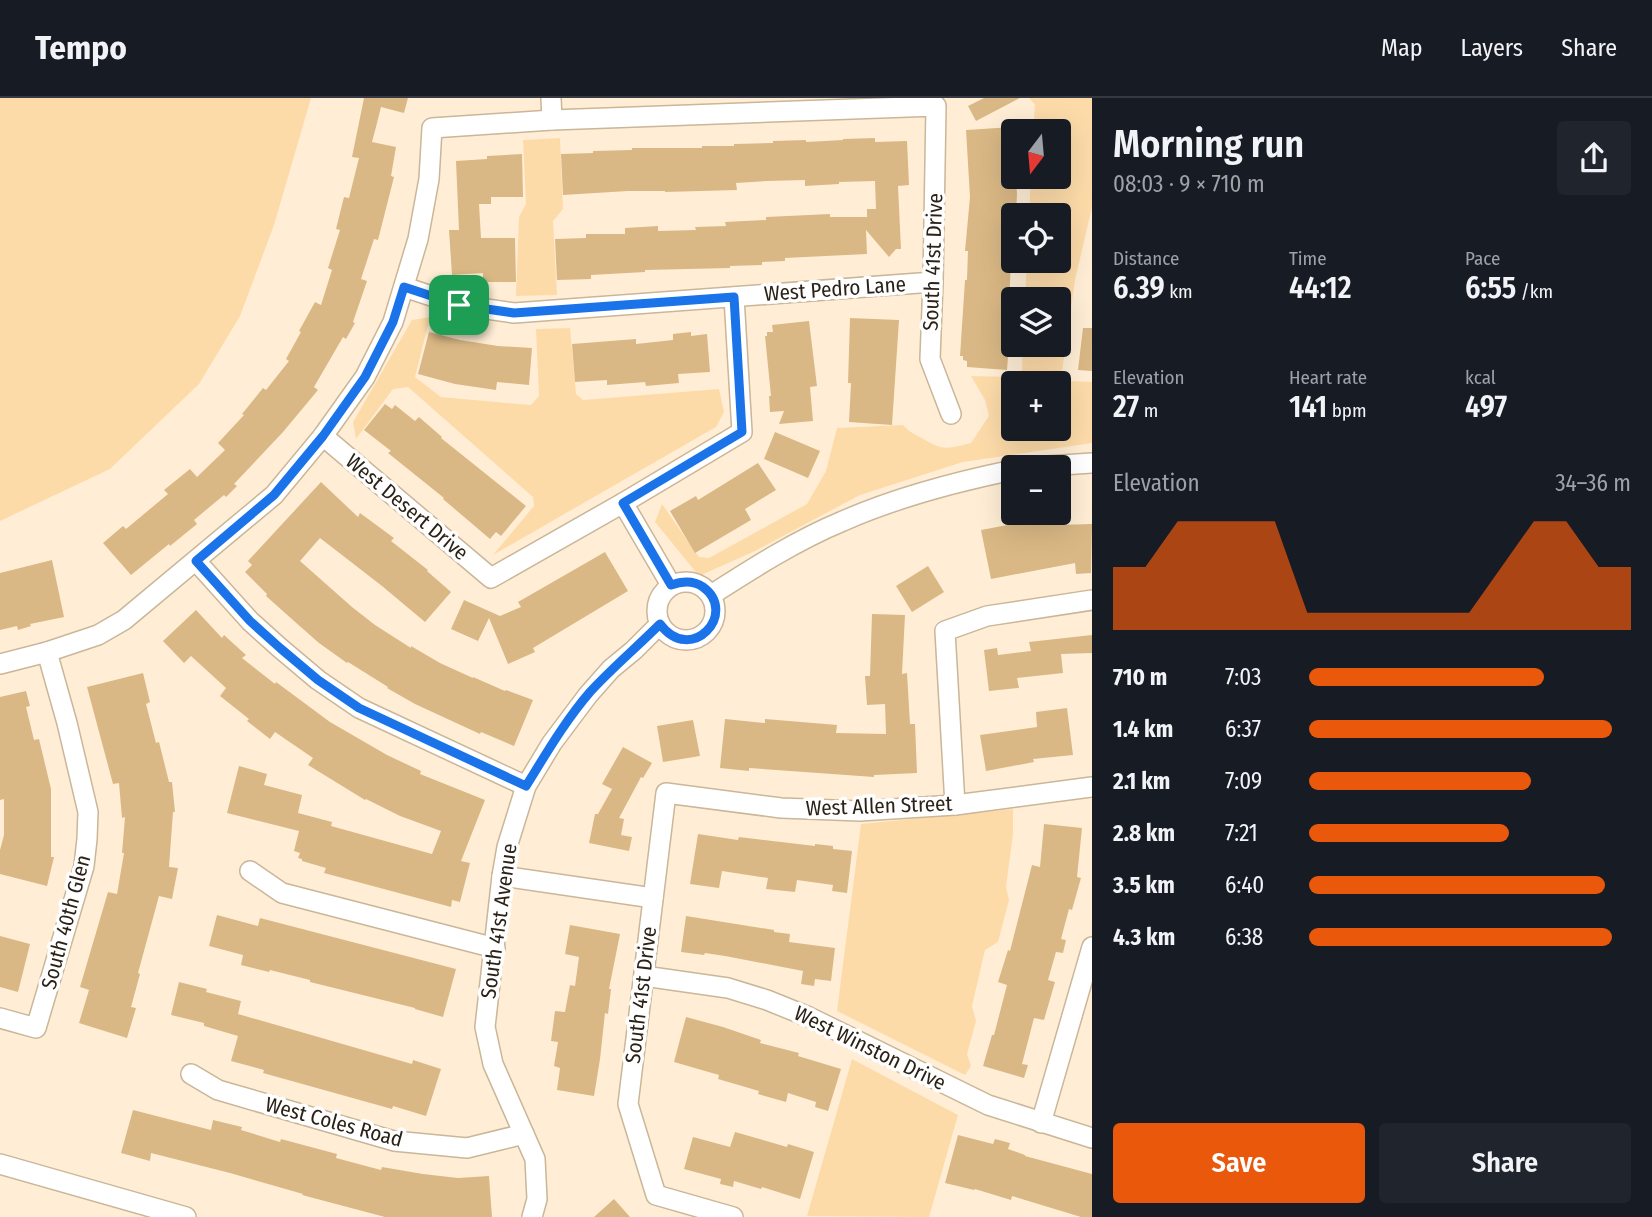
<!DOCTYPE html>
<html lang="en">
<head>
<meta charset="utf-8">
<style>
	:root { --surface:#171b24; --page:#20242c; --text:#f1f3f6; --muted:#9ea1a6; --line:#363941; --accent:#ea580c }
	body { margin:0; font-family:"Fira Sans Condensed",sans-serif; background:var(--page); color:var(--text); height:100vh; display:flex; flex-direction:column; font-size:26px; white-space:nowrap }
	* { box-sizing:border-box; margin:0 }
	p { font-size:23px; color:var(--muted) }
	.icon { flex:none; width:38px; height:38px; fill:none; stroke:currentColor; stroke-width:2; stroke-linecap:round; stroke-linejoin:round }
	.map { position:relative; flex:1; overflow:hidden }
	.side { display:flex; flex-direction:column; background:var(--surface); width:560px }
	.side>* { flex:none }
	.needle { width:46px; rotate:196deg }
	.tools { position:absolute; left:1001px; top:21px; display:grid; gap:14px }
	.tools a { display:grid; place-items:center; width:70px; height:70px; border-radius:7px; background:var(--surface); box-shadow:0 7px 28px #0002; font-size:35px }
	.pin { position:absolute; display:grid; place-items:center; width:60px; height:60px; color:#fff; margin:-30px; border-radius:14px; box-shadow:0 4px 10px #0006 }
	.round { display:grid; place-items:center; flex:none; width:74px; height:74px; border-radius:7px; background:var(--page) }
	.summary { display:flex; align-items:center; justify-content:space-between; height:119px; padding:0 21px }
	h1 { font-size:38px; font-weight:600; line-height:52px }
	.stats { display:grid; grid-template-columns:repeat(3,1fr); gap:10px; height:119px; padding:7px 21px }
	.stats div { display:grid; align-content:center }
	.stats b { font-size:30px; font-weight:600 }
	.stats small { font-size:19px; font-weight:400 }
	.stats p { font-size:19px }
	.chart { height:196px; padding:14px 21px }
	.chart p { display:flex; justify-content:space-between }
	.chart svg { width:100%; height:126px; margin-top:7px; fill:var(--accent); opacity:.7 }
	.primary-button { display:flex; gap:14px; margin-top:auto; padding:14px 21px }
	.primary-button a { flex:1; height:80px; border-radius:7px; background:var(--accent); color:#fff; font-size:28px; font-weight:600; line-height:80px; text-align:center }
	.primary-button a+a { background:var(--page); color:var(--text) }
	ul { padding:0 21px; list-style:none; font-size:23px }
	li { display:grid; grid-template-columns:112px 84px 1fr; align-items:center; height:52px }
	li i { height:18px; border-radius:9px; background:var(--accent) }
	header { display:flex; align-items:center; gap:42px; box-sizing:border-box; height:98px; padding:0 35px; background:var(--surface); border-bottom:2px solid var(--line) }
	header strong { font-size:33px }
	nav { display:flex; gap:38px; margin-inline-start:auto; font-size:24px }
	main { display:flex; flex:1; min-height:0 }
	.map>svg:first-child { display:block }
	.green { fill:#fddba9; fill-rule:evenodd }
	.building { fill:#dab885 }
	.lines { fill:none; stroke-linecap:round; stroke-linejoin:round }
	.minor-casing { stroke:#cab698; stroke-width:22 }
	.minor { stroke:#fff; stroke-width:19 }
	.route-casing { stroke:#fff; stroke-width:14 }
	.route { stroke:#1a73e8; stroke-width:9 }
	.labels { text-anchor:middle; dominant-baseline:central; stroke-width:7; stroke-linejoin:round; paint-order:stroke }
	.street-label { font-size:21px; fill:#2a2217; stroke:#fefefe }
</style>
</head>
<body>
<header>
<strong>Tempo</strong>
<nav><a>Map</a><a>Layers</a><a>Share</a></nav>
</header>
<main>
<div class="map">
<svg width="1092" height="1119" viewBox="0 0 1092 1119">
	<rect width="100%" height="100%" fill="#ffeed5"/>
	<g class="green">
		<polygon points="0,0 311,0 274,127 240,218 199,286 110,371 0,423"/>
		<path d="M 1029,0 L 1092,0 L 1092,109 L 1075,182 L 1062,274 L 1070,283 L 1092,284 L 1092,345 L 963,364 L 860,397 L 755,453 L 699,478 L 655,424 L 662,406 L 699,459 L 709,460 L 807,406 L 826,373 L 837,330 L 903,327 C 908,333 914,336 922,340 C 943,353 947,351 971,345 L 989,318 L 985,302 L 971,278 L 1013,279 L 1022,272 L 1023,247 L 1059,247 L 1059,201 L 1025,201 L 1027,163 L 1059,163 L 1059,117 L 1029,117 L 1031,79 L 1059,79 L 1059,33 L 1033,33 L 1035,7 ZM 1013,285 L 1059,285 L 1059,331 L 1013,331 Z"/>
		<polygon points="560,40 563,111 553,123 557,197 516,198 519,119 526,106 523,42"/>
		<polygon points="430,219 415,279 441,299 531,307 539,298 536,231 570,230 576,296 583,302 719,291 724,314 716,329 493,457 534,408 533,399 408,289 393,291 356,341 353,324 412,222"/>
		<polygon points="1013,711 1013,736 1006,789 1009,802 998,844 985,852 972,908 976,923 967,956 971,968 965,977 837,913 861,726"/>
		<polygon points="852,961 958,1017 929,1119 807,1118"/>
	</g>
	<g class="building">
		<polygon points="364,0 408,0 404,15 381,9 376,29 372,44 396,49 391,78 394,79 378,142 374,141 361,181 367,183 353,224 355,225 346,241 343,239 314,289 318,292 283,334 234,386 237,388 226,399 224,397 194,422 197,426 170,448 169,446 131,477 103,445 123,428 126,431 168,396 164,392 190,371 197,379 225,352 218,345 244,317 242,316 263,290 266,292 289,263 286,261 301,234 299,233 315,204 321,207 332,172 328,170 340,132 336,131 344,99 349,100 359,60 352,59"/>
		<polygon points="984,0 1020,0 976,23 968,8"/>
		<polygon points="1013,29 1013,79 1016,79 1017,96 1016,117 1013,117 1009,207 1012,207 1007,272 967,269 967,263 963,262 963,258 960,258 965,182 967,182 968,153 965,153 970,99 966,32"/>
		<polygon points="875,40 875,44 907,43 909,87 898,88 901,151 896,151 889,159 866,132 867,156 785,160 785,163 762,164 762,167 730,168 730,170 645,172 645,174 591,177 591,181 557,182 555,141 586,140 586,136 625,136 625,130 658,128 658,133 696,132 695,129 726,128 725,124 766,122 766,119 830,116 830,119 867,119 867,111 876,111 875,83 839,84 839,86 805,88 805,82 767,83 736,85 737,92 665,94 665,93 628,93 563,97 561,56 593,55 593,53 632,52 632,50 702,50 702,48 734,48 734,46 773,45 773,43 806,42 806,44 843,42 843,41"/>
		<polygon points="522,56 523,99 491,99 491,106 479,106 481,140 515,140 516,184 483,184 483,175 452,177 449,132 459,132 456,63 487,61 487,58"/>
		<polygon points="850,220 899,222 892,327 849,324 851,285 848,285"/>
		<polygon points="809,223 817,288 810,289 813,323 779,326 784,313 770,314 769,298 771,298 765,238 767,238 767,234 773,234 772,227"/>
		<polygon points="1083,230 1092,230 1092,273 1078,272"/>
		<polygon points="429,234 460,242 498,248 532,250 529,287 497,284 496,292 455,286 418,276"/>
		<polygon points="691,234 691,238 707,236 710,274 678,276 679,285 646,288 645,284 607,287 607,282 575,284 572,246 636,241 636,246 673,242 673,236"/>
		<polygon points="385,306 392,311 395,307 415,323 419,319 442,339 441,340 526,408 501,438 496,434 490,441 443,401 444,400 388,355 391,353 364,332"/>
		<polygon points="775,334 820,353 808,380 764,361"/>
		<polygon points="758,365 776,392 745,411 751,422 695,455 670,413 696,398 698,402"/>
		<polygon points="321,384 358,419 360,415 394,440 391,443 428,472 427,473 451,494 425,524 382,488 320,440 300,463 352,509 375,527 411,550 411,548 440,565 473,580 473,579 505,593 506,592 533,602 514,648 481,634 480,636 415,606 387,590 388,589 348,564 347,565 319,545 294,523 266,498 267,496 245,474 252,467 248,463"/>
		<polygon points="1054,418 1056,427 1092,426 1091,475 1076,476 1075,465 991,481 981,432"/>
		<polygon points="605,454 628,493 533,550 535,554 508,566 489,520 478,543 451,531 464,502 500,518 521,509 518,504"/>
		<polygon points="52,462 64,519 30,526 31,528 18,532 17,528 0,532 0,475"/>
		<polygon points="928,468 944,494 912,514 896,488"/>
		<polygon points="196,512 222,540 224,537 246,557 242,560 275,586 276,584 330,624 387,657 421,673 420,676 485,702 461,763 470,765 460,804 452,802 451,809 324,775 326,770 302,763 302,761 298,760 300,755 294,753 299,733 227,715 239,668 267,676 264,687 302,697 298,715 332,724 331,728 432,756 441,733 400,718 366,701 365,702 308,667 313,660 275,634 270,641 247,623 249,621 220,598 226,590 191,558 184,565 163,543"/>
		<polygon points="872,516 905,517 902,576 907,575 910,626 915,626 917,675 874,677 874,679 749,670 749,673 720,670 725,621 765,625 765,621 837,627 836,635 886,636 885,606 867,607 865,578 870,578"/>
		<polygon points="1092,537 1092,555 1061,556 1063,575 1017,580 1019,590 989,593 984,552 997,550 998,557 1031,553 1029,544"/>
		<polygon points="143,575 150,604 146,606 156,645 159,644 169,684 172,684 175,714 173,714 169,769 178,770 172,801 159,798 138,875 140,876 131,909 136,910 127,940 79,925 89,892 80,889 108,794 117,796 124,755 122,755 125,719 122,720 119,685 113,686 87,589"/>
		<polygon points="26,593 30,608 26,609 34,642 39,641 51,691 51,759 54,759 47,788 0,776 0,752 4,737 4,701 0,702 0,599"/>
		<polygon points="1067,610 1073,657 1033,661 1034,664 986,673 980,637 1037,629 1036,614"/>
		<polygon points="693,622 700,658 663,664 657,628"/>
		<polygon points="623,649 652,665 643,680 641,679 619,720 624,721 621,737 632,739 629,753 589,745 595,716 598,716 612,691 602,686"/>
		<polygon points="1044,726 1082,730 1077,779 1081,780 1072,812 1069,811 1061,841 1066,842 1063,855 1056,854 1048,882 1055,884 1044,922 1034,920 1022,966 1028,967 1024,980 983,968 992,937 994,937 1007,887 998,884 1008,852 1010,853 1032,767 1040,769"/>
		<polygon points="698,736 738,742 739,739 815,748 815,746 833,748 833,751 852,753 847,795 832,793 833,787 797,782 795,794 766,791 768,780 722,773 719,790 690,786"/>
		<polygon points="217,817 258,828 260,820 456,871 443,919 415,911 415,910 310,884 310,882 270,872 269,874 241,867 243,857 209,848"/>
		<polygon points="686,818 774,832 774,834 790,836 789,844 835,850 831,883 815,881 814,888 801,886 803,873 725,858 705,855 704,857 681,854"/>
		<polygon points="570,827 620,836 609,891 611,891 608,916 605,915 600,961 594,998 557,992 560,970 554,968 558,944 551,943 555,913 565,914 570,887 575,888 579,859 565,856"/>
		<polygon points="0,838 30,846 18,894 0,889"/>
		<polygon points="179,884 207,891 206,894 241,903 238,916 412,966 413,962 441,971 426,1018 393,1008 392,1011 263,975 264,972 231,963 238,938 204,928 204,925 171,917"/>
		<polygon points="686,919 723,929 761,942 760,945 799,955 798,958 841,971 828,1013 815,1009 816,1004 788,995 786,1004 758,996 759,993 718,981 719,977 674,964"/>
		<polygon points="133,1012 211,1032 213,1022 242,1029 241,1032 280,1044 281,1041 337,1056 336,1060 381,1072 382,1069 423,1076 458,1080 489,1078 492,1119 385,1119 302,1097 303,1096 230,1075 151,1055 150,1063 121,1055"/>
		<polygon points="735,1034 787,1049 788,1046 814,1054 800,1101 762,1089 761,1091 734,1083 733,1089 720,1086 721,1081 684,1071 693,1039 730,1049"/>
		<polygon points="958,1037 993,1046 995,1041 1010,1045 1008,1051 1025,1057 1025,1058 1092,1076 1092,1119 1081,1119 1012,1098 1011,1102 975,1091 974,1092 945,1085"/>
		<polygon points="614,1101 630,1119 594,1119"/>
	</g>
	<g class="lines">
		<defs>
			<g id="minor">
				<polyline points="551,0 552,22"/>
				<polyline points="404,189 459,207 514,215 933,184"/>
				<polyline points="323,338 491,480 623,405 742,334 734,199"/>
				<polyline points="1032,369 1092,365"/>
				<polyline points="623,405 671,487"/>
				<polyline points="196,463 250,523 280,550 318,582 359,610 526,688"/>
				<circle cx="686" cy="513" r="29"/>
				<path d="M 711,497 C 753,470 797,442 843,423 C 897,399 955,384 1013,372"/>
				<polyline points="0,566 47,554 98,537 124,522 274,397 323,338 365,279 393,224 418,141 429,81 432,30 552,22 936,8 933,184 930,261 951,316"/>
				<polyline points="955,707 945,533 987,518 1092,502"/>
				<polyline points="250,773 282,795 495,850"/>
				<polyline points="502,778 653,800"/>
				<polyline points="644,878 728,890 767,902 809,919 988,1007 1092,1040"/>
				<polyline points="0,920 36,930 84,768 87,741 88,714 67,625 47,554"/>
				<polyline points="191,976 218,992 394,1043 467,1050 524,1036"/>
				<polyline points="1041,1025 1092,849"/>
				<polyline points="0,1066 186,1119"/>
				<polyline points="532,1119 537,1101 535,1061 493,966 485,929 502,778 507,749 526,688 552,645 588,597 611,571 634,552 660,526"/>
				<polyline points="733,1119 656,1097 628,1006 666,695 781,710 860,713 955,707 1092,689"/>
			</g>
		</defs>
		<use href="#minor" class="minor-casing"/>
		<use href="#minor" class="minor"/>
	</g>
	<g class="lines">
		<defs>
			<path id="route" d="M 404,189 L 459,207 L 514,215 L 734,199 L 742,334 L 623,405 L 671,487 C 682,483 693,482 703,489 C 739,515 691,568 660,526 C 637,549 612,570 590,594 C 565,623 546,656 526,688 L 359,610 L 318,582 L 280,550 L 250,523 L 196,463 L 274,397 L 323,338 L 365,279 L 393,224 Z"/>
		</defs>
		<use href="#route" class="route-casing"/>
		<use href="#route" class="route"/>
	</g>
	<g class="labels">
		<g class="street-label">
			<text transform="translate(933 164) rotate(-88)">South 41st Drive</text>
			<text transform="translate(835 191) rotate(-4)">West Pedro Lane</text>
			<text transform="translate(407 409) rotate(40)">West Desert Drive</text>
			<text transform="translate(879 708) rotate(-2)">West Allen Street</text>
			<text transform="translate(499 823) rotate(-82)">South 41st Avenue</text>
			<text transform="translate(66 824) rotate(-75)">South 40th Glen</text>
			<text transform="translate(641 897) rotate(-83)">South 41st Drive</text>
			<text transform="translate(870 950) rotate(26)">West Winston Drive</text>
			<text transform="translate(334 1024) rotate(15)">West Coles Road</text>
		</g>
	</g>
</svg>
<div class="tools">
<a><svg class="needle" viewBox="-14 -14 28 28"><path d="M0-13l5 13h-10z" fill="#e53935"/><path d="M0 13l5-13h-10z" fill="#9ea1a6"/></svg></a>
<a><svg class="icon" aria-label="locate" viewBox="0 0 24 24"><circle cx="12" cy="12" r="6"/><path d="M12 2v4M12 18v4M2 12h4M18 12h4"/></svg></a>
<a><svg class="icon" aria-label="layers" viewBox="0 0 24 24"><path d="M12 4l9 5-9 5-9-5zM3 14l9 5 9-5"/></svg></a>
<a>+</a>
<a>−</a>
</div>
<div class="pin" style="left:459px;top:207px;background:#1e9e55"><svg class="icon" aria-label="arrive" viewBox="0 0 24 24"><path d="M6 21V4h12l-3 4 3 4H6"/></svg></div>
</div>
<section class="side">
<div class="summary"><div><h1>Morning run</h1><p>08:03 · 9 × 710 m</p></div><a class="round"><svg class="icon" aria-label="share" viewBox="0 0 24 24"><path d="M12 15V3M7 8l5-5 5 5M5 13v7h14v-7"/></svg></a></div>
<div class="stats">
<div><p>Distance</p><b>6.39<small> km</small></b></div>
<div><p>Time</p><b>44:12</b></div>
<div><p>Pace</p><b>6:55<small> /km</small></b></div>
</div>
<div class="stats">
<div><p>Elevation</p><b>27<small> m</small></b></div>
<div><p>Heart rate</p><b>141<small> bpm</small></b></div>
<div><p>kcal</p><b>497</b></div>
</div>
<div class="chart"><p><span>Elevation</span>34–36 m</p>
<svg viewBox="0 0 160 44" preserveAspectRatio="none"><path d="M0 44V22L10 22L20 6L30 6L40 6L50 6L60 38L70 38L80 38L90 38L100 38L110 38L120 22L130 6L140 6L150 22L160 22V44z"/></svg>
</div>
<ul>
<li><b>710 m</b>7:03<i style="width:73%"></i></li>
<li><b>1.4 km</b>6:37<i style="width:94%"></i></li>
<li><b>2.1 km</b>7:09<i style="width:69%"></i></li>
<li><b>2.8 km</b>7:21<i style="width:62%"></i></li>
<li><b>3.5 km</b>6:40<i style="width:92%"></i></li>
<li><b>4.3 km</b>6:38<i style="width:94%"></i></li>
</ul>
<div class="primary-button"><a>Save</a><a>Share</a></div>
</section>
</main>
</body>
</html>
